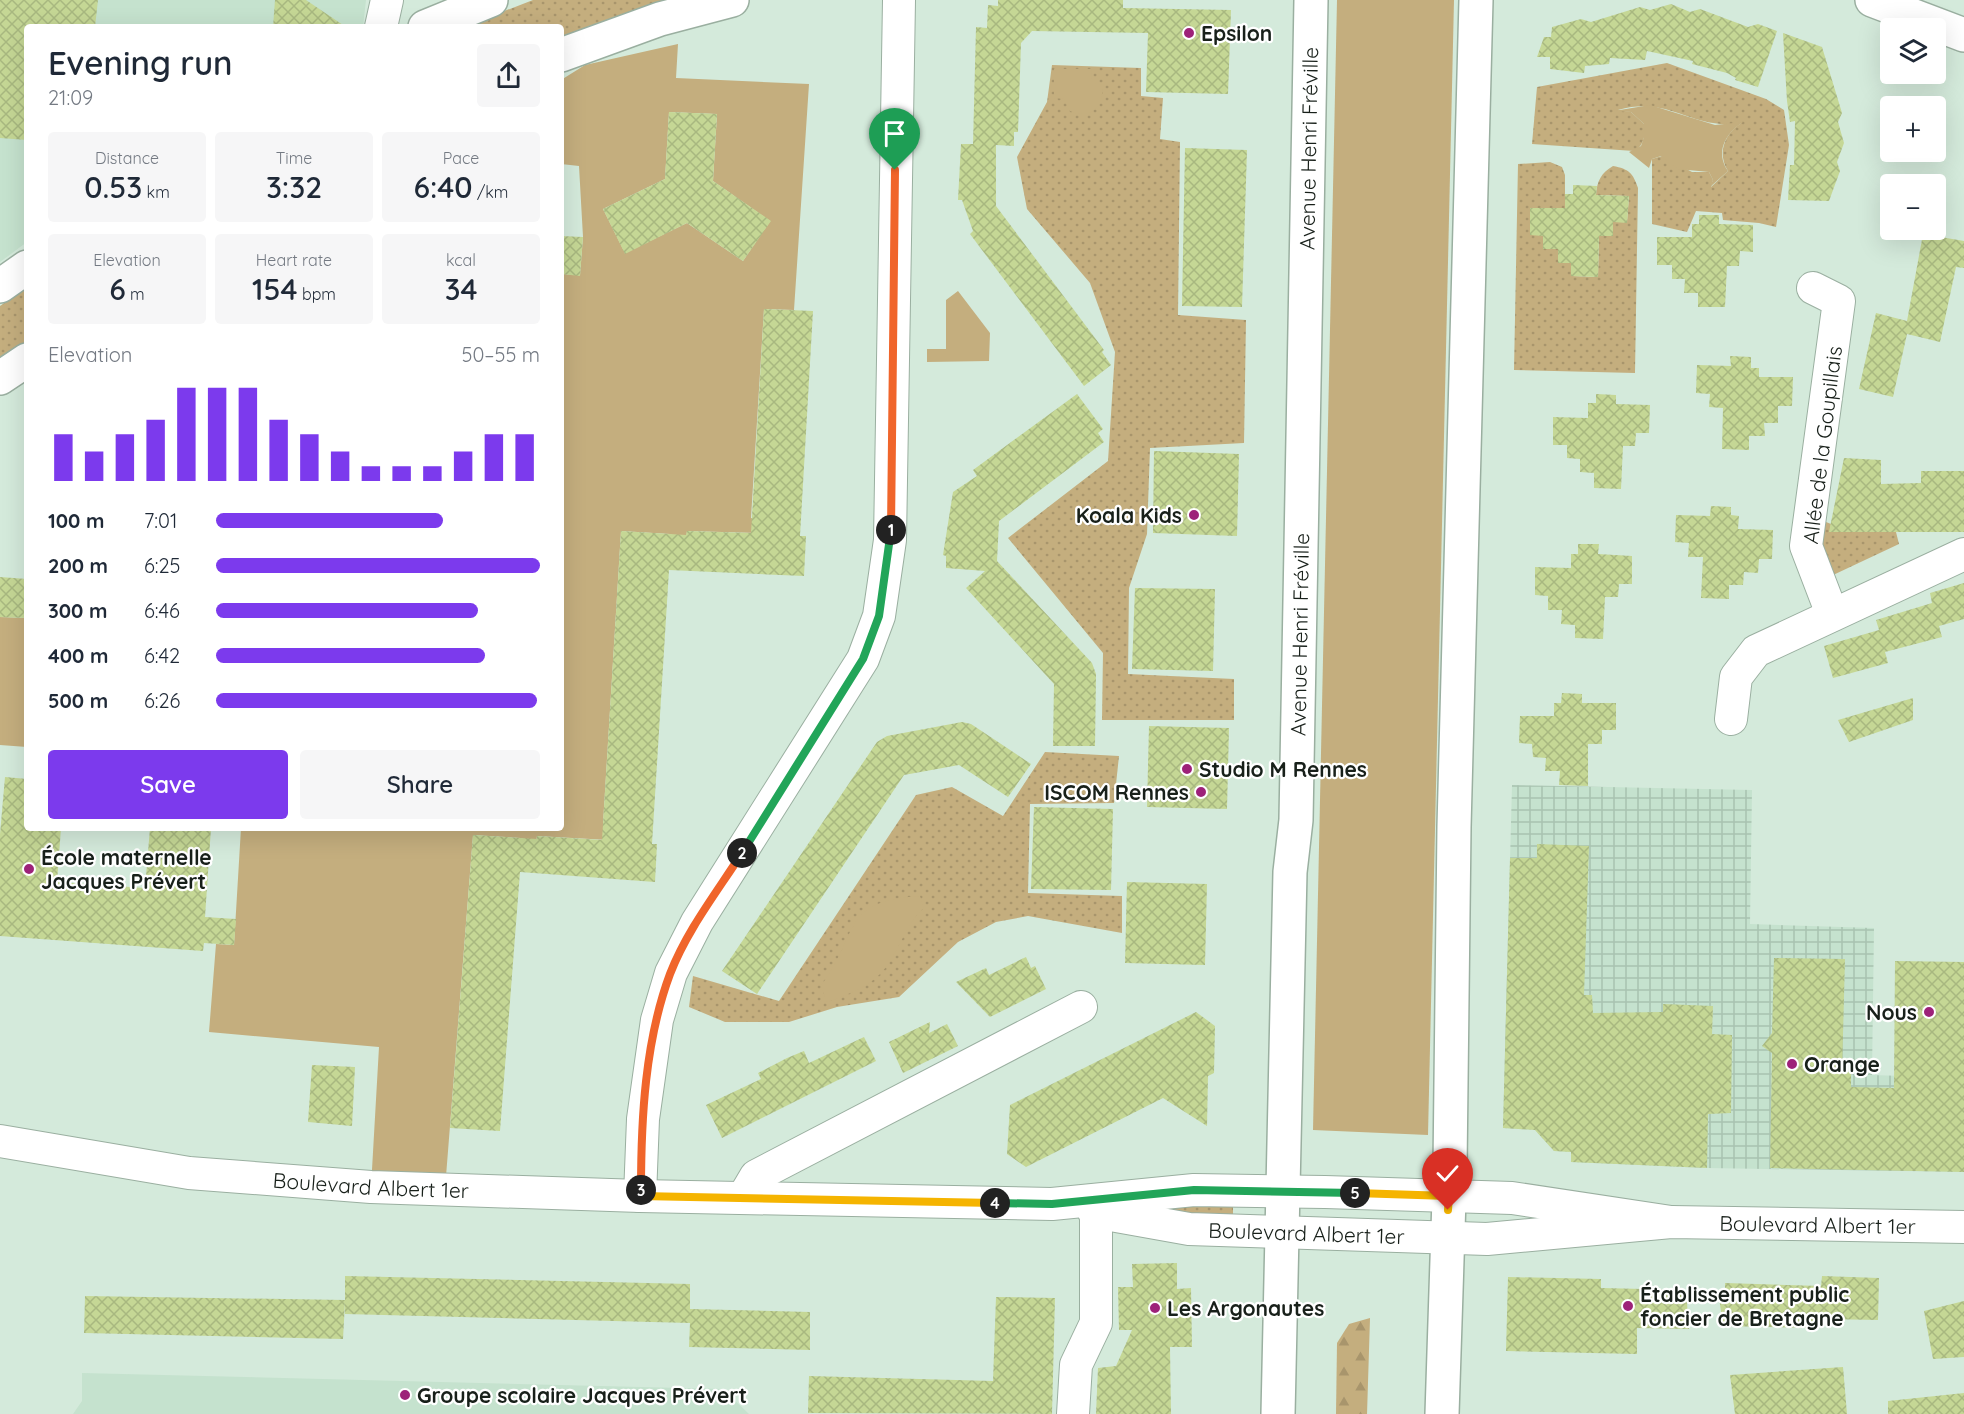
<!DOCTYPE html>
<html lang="en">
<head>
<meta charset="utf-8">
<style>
	:root { --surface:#fff; --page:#f6f6f7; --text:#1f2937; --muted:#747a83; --accent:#7c3aed }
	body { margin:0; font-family:Quicksand,sans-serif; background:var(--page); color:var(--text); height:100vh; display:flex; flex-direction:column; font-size:22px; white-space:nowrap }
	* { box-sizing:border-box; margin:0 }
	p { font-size:20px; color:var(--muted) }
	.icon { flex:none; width:33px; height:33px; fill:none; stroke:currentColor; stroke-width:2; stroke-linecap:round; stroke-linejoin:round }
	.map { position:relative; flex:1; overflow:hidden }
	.side { position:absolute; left:24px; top:24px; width:540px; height:807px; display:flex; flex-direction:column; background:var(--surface); border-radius:6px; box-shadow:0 6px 24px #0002 }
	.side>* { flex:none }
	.buttons { position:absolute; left:1880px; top:18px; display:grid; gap:12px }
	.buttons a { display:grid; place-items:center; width:66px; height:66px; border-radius:6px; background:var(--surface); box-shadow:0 6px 24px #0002; font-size:30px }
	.pin { position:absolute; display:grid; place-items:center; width:51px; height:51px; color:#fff; margin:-62px -26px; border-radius:50% 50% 50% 0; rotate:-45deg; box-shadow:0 0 6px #0007 }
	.pin .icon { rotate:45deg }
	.km { position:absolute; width:30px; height:30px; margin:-15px; border-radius:50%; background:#222; color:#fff; font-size:16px; line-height:30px; text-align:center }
	.round { display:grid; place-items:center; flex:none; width:63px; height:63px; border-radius:6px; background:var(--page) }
	.summary { display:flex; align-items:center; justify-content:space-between; height:102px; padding:0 24px }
	h1 { font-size:33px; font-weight:600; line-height:45px }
	.stats { display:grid; grid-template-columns:repeat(3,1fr); gap:9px; height:102px; padding:6px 24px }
	.stats div { display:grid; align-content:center; border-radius:6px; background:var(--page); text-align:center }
	.stats b { font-size:30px; font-weight:600 }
	.stats small { font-size:16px; font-weight:400 }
	.stats p { font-size:16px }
	.chart { height:168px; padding:12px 24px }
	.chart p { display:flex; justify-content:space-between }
	.chart svg { width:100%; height:108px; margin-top:6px; stroke:var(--accent); stroke-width:6 }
	.cta { display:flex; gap:12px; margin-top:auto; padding:12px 24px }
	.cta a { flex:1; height:69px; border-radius:6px; background:var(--accent); color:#fff; font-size:24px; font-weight:600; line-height:69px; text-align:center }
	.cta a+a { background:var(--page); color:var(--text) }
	ul { padding:0 24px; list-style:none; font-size:20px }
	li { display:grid; grid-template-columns:96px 72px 1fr; align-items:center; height:45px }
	li i { height:15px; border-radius:8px; background:var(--accent) }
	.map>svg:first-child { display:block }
	.built { fill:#c5e2ce }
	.industrial { fill:url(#industrial-grid) }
	.grass { fill:url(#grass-dots) }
	.forest { fill:url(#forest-firs) }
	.park { fill:#c4ae7e; fill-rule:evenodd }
	.building { fill:url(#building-cross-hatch) }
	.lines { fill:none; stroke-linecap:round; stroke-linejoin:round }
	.minor-casing { stroke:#9aafa0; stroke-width:34 }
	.major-casing { stroke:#9aafa0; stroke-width:36 }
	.minor { stroke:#fff; stroke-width:32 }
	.major { stroke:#fff; stroke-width:33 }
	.split-1-casing { stroke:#fff; stroke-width:12 }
	.split-2-casing { stroke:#fff; stroke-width:12 }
	.split-3-casing { stroke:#fff; stroke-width:12 }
	.split-4-casing { stroke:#fff; stroke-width:12 }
	.split-5-casing { stroke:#fff; stroke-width:12 }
	.split-6-casing { stroke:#fff; stroke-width:12 }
	.split-1 { stroke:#f0652b; stroke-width:8 }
	.split-2 { stroke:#22a559; stroke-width:8 }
	.split-3 { stroke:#f0652b; stroke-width:8 }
	.split-4 { stroke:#f5b400; stroke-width:8 }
	.split-5 { stroke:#22a559; stroke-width:8 }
	.split-6 { stroke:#f5b400; stroke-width:8 }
	.poi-dot { fill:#9d2279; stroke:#fff; stroke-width:2 }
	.labels { text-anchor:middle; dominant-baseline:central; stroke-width:4.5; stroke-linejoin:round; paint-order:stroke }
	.poi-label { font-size:21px; font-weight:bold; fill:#18201a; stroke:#fff; text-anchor:start }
	.street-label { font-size:21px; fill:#18201a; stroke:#fff }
</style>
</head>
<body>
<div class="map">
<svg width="1964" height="1414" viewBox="0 0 1964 1414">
	<defs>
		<pattern id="industrial-grid" width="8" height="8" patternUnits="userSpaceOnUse" patternTransform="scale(1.5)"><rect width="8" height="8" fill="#c5e2ce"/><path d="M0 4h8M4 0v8" fill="none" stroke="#a8c2b0"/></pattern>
		<pattern id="grass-dots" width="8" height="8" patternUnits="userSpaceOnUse" patternTransform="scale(1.5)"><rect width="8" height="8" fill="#c4ae7e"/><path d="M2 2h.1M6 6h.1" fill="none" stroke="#a8956c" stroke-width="1.8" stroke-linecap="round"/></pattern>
		<pattern id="forest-firs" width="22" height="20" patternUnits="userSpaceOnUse" patternTransform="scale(1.5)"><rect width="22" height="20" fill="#c4ae7e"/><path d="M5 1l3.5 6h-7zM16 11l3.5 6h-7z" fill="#a8956c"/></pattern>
		<pattern id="building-cross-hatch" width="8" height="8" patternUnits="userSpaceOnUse" patternTransform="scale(1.5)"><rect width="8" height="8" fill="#c5d795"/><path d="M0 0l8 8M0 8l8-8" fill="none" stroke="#a8b880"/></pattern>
	</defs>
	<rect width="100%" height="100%" fill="#d4eadb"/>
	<g class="built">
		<polygon points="0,0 366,0 363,27 27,27 27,242 0,262"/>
		<polygon points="82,1373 723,1389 749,1414 73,1414 82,1401"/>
	</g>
	<polygon class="industrial" points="1512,785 1752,790 1750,924 1874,928 1872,1075 1964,1078 1964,1172 1707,1168 1571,1162 1571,1152 1554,1151 1535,1130 1503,1128"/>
	<g class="grass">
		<polygon points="533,0 697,0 561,45 561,27 463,27"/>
		<path d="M 1667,63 L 1766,99 L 1784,110 L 1789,145 L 1776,227 L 1759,223 L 1723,220 L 1722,213 L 1696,211 L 1687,232 L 1652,224 L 1652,159 L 1662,156 L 1692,172 L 1709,172 L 1713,180 L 1711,187 L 1728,171 C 1717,153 1724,135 1741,123 C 1691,131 1671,95 1618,110 L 1631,112 L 1644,124 C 1646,134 1644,146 1634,151 L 1532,144 L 1537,87 Z"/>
		<polygon points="1052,65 1141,68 1141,96 1163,98 1160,139 1180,142 1178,315 1246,320 1244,443 1150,448 1147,534 1129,588 1128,674 1234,679 1234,720 1102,720 1103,653 1008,538 1108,461 1115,352 1090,283 1027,209 1017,157 1047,102"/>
		<path d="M 1550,162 L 1562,167 L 1565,175 L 1565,208 L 1530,208 L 1530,235 L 1543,235 L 1543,249 L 1558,249 L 1558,263 L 1571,263 L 1572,276 L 1598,277 L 1599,235 L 1613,235 L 1613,222 L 1627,222 L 1629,196 L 1596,195 C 1597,181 1601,173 1613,166 C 1629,169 1633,173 1638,188 L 1635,373 L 1514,370 L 1518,164 Z"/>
		<polygon points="27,287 27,349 0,368 0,306"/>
		<polygon points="1826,522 1831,524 1830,532 1896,532 1899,544 1831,576 1818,535"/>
		<polygon points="1045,752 1119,756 1114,803 1030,804 1028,893 1122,896 1122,933 1028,916 996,922 958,942 899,997 837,1007 789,1022 725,1022 689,1007 693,976 779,1001 916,795 952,787 1003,816"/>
		<polygon points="1194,1202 1233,1202 1233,1222 1141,1211"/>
	</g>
	<polygon class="forest" points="1370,1318 1367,1414 1336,1414 1337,1343 1349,1324"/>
	<g class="park">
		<polygon points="1337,0 1454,0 1428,1135 1313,1130"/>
		<path d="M 678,44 L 676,78 L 809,84 L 794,310 L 764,309 L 751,518 L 757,519 L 757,533 L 687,531 L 686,540 L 670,534 L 621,531 L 603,824 L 610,825 L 608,840 L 537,836 L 536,843 L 521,838 L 473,835 L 445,1189 L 371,1187 L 379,1047 L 209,1032 L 216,944 L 234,945 L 241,828 L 561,828 L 561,274 L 580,275 L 583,237 L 579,166 L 561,164 L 561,80 L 585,65 ZM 669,112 L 717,114 L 713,181 L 770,221 L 743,261 L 687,223 L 625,253 L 603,209 L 665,179 Z"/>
		<path d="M 1054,69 L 1092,69 L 1091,79 L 1102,88 C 1104,108 1088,120 1070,111 L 1064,99 L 1054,98 Z"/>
		<path d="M 1650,105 L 1715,125 L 1743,122 C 1725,134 1715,152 1728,171 L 1710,187 L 1713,180 L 1709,172 L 1678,169 L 1661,156 L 1652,159 L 1649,168 L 1629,152 L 1641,146 L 1644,137 L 1644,124 L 1631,112 L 1614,111 Z"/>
		<polygon points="958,291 990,333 989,361 927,362 927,349 946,349 946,300"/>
		<polygon points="0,617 27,618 27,747 0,745"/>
		<path d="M 920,896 L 924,908 C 905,925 901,947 886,967 C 872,986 848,995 827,1002 L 821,986 C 860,933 840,901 920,896 Z"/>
	</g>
	<g class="building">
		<polygon points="0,0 98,0 95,27 27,27 27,140 0,138"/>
		<polygon points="275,0 306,0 346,27 273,27"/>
		<polygon points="998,0 1123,0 1123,8 1231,10 1228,94 1146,92 1148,33 1032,31 1021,43 1018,132 1014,132 1014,146 996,145 996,206 1104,350 1102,352 1111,365 1084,386 970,234 973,231 962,200 958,200 961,144 973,144 976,27 987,28 988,5 998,6"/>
		<polygon points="1671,4 1690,12 1700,9 1748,27 1758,24 1777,31 1758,87 1735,80 1736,78 1727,73 1692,64 1693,61 1647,51 1645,60 1610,58 1609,64 1585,66 1584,73 1550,69 1550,57 1537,57 1544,37 1551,37 1552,27 1581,19 1591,22 1640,7 1650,10"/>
		<polygon points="1783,33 1822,47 1842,113 1838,122 1844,143 1837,162 1840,171 1829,201 1788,200 1790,165 1794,165 1795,121 1790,122 1787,101"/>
		<polygon points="669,112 717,114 713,181 771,221 743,261 687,223 625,254 603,209 665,179"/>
		<polygon points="1185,148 1247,150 1242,307 1182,306"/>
		<polygon points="1573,185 1597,186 1596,195 1629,196 1627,223 1613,222 1613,236 1599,236 1598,277 1571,276 1571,263 1558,263 1558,249 1543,249 1543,236 1530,235 1530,208 1565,208 1565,194 1573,194"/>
		<polygon points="1699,215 1719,215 1719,224 1753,225 1753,252 1740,251 1739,266 1727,266 1725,307 1698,307 1698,293 1684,293 1685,279 1672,279 1672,265 1657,265 1657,237 1692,237 1692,224 1699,224"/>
		<polygon points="1923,234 1964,241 1964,268 1956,267 1940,342 1907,334 1893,397 1859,389 1876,313 1907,321"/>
		<polygon points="561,236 583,237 580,276 561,274"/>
		<polygon points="764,309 813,311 800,536 806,536 804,576 669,570 652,844 657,844 655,882 520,872 500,1131 450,1128 473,835 537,839 537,836 602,840 621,531 686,535 687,531 751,533"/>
		<polygon points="1730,356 1751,357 1751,368 1759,368 1759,377 1793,377 1792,406 1778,406 1778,423 1764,423 1765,436 1749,436 1749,450 1722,449 1723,408 1709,407 1710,394 1696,393 1697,365 1731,366"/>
		<polygon points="1077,394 1103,429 1098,433 1104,442 999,521 997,561 1092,663 1096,674 1095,746 1053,746 1054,684 966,588 985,571 946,568 946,556 943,555 953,492 977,476 973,470"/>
		<polygon points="1596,394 1616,395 1616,404 1650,405 1649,433 1636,433 1635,446 1623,446 1621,489 1594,488 1594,473 1580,472 1580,459 1567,458 1567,445 1553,445 1553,417 1588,418 1588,403 1596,403"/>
		<polygon points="1154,451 1239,454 1237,536 1153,533"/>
		<polygon points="1844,458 1881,460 1881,484 1921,483 1921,471 1964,471 1964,532 1829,532"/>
		<polygon points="1711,506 1731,507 1731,515 1739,516 1738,529 1773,530 1772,559 1759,559 1758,573 1744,572 1743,585 1729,585 1729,599 1701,598 1703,557 1688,557 1689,543 1675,542 1676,515 1710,516"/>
		<polygon points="1578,544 1599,544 1598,554 1632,556 1632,584 1619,584 1618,597 1605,597 1603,639 1575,638 1575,625 1561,624 1562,610 1548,610 1548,596 1535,595 1535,567 1571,568 1571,554 1578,554"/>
		<polygon points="0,577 27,579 27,618 0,617"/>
		<polygon points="1964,583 1964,619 1939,626 1942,637 1885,652 1888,663 1833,678 1824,646 1879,630 1876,620 1932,603 1930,593"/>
		<polygon points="1135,588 1215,589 1213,671 1132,669"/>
		<polygon points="1562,693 1582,694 1582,703 1616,703 1616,730 1602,730 1602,744 1588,744 1588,786 1559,785 1560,771 1545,771 1546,758 1533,757 1532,744 1519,743 1520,716 1554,716 1554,703 1561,703"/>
		<polygon points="1913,698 1913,720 1849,742 1838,720"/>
		<polygon points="962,722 971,724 1031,764 1008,797 959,765 904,775 757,994 722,971 877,742 887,736"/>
		<polygon points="1149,726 1229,728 1227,809 1147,807"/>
		<polygon points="5,777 27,779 27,828 61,828 57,882 145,888 150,828 211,828 205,917 236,919 234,945 204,943 203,951 0,936 0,834"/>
		<polygon points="1034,807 1113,809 1111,890 1031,889"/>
		<polygon points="1537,844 1589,846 1584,995 1592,995 1593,1013 1663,1012 1663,1004 1713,1006 1712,1034 1732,1035 1731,1113 1708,1114 1707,1168 1571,1162 1571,1152 1554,1151 1535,1130 1503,1128 1510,858 1537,858"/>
		<polygon points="1127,882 1207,884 1205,965 1125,963"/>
		<polygon points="1026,957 1031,968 1035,966 1046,989 990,1017 956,982 986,968 989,975"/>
		<polygon points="1774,958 1845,959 1842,1072 1851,1072 1851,1087 1894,1088 1895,961 1964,962 1964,1172 1770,1168 1772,1053 1762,1046 1772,1033"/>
		<polygon points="1196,1012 1215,1026 1214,1073 1208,1076 1207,1126 1163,1098 1026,1167 1007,1154 1010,1105"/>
		<polygon points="930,1022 929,1033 947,1024 958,1046 903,1073 889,1042"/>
		<polygon points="864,1037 876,1061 722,1138 706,1105 761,1079 758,1073 787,1058 804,1051 809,1063"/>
		<polygon points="312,1065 355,1067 352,1126 308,1122"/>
		<polygon points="1177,1263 1177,1289 1191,1288 1192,1347 1170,1347 1171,1414 1096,1414 1098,1368 1116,1366 1132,1330 1119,1330 1118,1287 1133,1287 1132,1264"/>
		<polygon points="345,1276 690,1284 690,1314 690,1309 810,1312 810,1350 689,1347 690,1323 345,1314 345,1302 343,1339 84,1333 85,1296 345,1300"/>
		<polygon points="1822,1276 1879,1278 1878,1320 1821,1319 1820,1328 1723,1326 1718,1290 1725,1290 1725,1283 1821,1286"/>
		<polygon points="1508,1277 1601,1279 1601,1288 1686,1290 1689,1329 1637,1328 1637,1354 1506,1351"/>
		<polygon points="996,1297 1055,1298 1052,1414 808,1413 809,1376 993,1381"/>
		<polygon points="1964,1301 1964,1357 1933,1359 1924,1311"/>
		<polygon points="1843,1367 1847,1414 1735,1414 1730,1375"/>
		<polygon points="1964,1393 1964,1414 1888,1414 1888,1401"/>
	</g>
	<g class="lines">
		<defs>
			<g id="minor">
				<polyline points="381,27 387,0"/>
				<polyline points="1813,288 1839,301 1806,546 1832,614"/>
				<polyline points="1731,719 1736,677 1756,651 1964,554"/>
				<path id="s1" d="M 0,1141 L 189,1173 L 371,1187 L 640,1196 L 1052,1204 L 1194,1190 L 1325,1192 L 1512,1198 L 1671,1222"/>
				<polyline points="640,1196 643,1119 657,1020 671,973 697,922 863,659 879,616 890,540 899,0"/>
				<polyline points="743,1198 756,1176 1081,1007"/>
				<path id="s2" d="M 1094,1212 L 1189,1229 L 1487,1239 L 1671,1222 L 1964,1227"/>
				<polyline points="1073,1414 1076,1365 1096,1323 1096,1213"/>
			</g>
			<g id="major">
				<polyline points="1872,0 1964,35"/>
				<polyline points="425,27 491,0"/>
				<polyline points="561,55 660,19 732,0"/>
				<polyline points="0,286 27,267"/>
				<polyline points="0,378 27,360"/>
				<path id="s3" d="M 1278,1414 L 1290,872 L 1296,820 L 1311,0"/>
				<polyline points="1442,1414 1450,1168 1454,827 1476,0"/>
			</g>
		</defs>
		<use href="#minor" class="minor-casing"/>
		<use href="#major" class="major-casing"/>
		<use href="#minor" class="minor"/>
		<use href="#major" class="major"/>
	</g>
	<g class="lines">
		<defs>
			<polyline id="split-1" points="891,530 895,170"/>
			<polyline id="split-2" points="742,853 863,659 879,616 891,530"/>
			<path id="split-3" d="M 641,1190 C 641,1119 645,1041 670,974 C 687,930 717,892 742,853"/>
			<polyline id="split-4" points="641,1190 640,1196 995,1203"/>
			<polyline id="split-5" points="995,1203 1052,1204 1194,1190 1355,1193"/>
			<polyline id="split-6" points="1355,1193 1449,1196 1448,1210"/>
		</defs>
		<use href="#split-1" class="split-1-casing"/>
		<use href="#split-2" class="split-2-casing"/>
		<use href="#split-3" class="split-3-casing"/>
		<use href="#split-4" class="split-4-casing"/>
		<use href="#split-5" class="split-5-casing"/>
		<use href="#split-6" class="split-6-casing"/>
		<use href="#split-1" class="split-1"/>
		<use href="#split-2" class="split-2"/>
		<use href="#split-3" class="split-3"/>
		<use href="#split-4" class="split-4"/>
		<use href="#split-5" class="split-5"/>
		<use href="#split-6" class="split-6"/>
	</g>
	<g class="poi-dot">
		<circle cx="1189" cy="33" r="6"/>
		<circle cx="1194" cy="515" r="6"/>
		<circle cx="1187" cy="769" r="6"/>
		<circle cx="1201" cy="792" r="6"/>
		<circle cx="29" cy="869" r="6"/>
		<circle cx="1929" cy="1012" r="6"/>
		<circle cx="1792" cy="1064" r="6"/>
		<circle cx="1628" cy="1306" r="6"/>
		<circle cx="1155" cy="1308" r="6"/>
		<circle cx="405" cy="1395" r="6"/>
	</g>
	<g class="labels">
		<g class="poi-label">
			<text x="1201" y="33">Epsilon</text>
			<text x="1182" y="515" text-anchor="end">Koala Kids</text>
			<text x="1199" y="769">Studio M Rennes</text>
			<text x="1189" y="792" text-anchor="end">ISCOM Rennes</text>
			<text x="41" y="857">École maternelle<tspan x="41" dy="24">Jacques Prévert</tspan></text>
			<text x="1917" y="1012" text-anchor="end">Nous</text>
			<text x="1804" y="1064">Orange</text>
			<text x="1640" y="1294">Établissement public<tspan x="1640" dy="24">foncier de Bretagne</tspan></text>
			<text x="1167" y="1308">Les Argonautes</text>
			<text x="417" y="1395">Groupe scolaire Jacques Prévert</text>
		</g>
		<g class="street-label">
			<text stroke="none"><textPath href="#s3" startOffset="1266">Avenue Henri Fréville</textPath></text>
			<text transform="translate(1822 445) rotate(-83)">Allée de la Goupillais</text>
			<text stroke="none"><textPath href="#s3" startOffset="780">Avenue Henri Fréville</textPath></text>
			<text stroke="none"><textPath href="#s1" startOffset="374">Boulevard Albert 1er</textPath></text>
			<text stroke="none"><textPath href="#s2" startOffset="726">Boulevard Albert 1er</textPath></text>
			<text stroke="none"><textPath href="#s2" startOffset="214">Boulevard Albert 1er</textPath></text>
		</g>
	</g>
</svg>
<div class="buttons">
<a><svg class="icon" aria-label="layers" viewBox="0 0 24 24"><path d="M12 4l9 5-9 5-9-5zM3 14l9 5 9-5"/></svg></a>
<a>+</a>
<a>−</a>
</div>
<div class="pin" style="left:895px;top:170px;background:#1e9e55"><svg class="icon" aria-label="arrive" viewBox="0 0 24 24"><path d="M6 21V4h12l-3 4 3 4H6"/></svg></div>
<div class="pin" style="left:1448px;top:1210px;background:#d93025"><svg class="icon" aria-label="check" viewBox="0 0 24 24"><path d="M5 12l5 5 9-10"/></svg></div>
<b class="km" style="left:891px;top:530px">1</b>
<b class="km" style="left:742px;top:853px">2</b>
<b class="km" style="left:641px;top:1190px">3</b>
<b class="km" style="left:995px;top:1203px">4</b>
<b class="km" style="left:1355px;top:1193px">5</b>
<section class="side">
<div class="summary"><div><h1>Evening run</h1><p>21:09</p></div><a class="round"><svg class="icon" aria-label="share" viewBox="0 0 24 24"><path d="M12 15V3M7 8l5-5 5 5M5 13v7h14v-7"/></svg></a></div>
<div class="stats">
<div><p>Distance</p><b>0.53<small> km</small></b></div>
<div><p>Time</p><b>3:32</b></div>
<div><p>Pace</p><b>6:40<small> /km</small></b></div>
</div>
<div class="stats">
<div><p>Elevation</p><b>6<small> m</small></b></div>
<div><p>Heart rate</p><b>154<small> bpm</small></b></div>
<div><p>kcal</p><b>34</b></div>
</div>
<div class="chart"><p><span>Elevation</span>50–55 m</p>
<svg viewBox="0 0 160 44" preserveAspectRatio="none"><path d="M5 44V25M15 44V32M25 44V25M35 44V19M45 44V6M55 44V6M65 44V6M75 44V19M85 44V25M95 44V32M105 44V38M115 44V38M125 44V38M135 44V32M145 44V25M155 44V25"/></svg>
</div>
<ul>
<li><b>100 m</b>7:01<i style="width:70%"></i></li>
<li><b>200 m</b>6:25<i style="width:100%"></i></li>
<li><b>300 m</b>6:46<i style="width:81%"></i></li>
<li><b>400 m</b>6:42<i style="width:83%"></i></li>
<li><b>500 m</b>6:26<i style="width:99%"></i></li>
</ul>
<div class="cta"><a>Save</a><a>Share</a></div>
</section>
</div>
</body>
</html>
